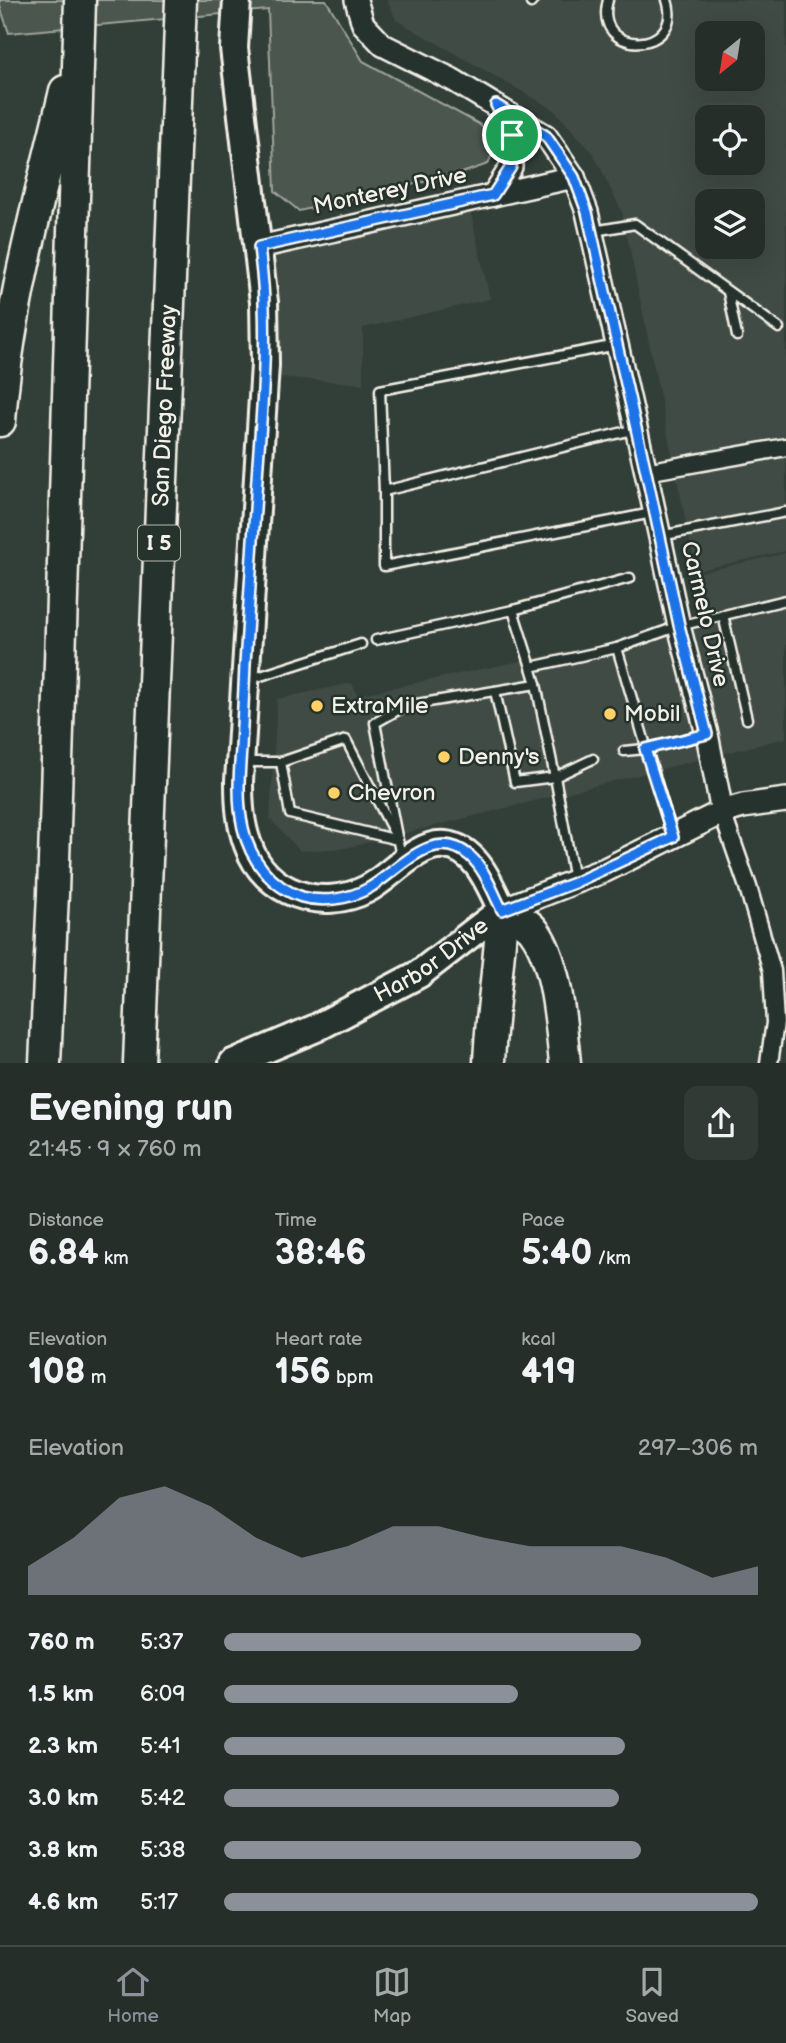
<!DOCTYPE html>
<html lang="en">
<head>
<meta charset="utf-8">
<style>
	:root { --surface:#262e2a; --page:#323a36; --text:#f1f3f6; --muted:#a4a8a8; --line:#424a47; --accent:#8c9099 }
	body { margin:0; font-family:"Balsamiq Sans",sans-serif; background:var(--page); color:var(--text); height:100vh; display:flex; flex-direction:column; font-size:26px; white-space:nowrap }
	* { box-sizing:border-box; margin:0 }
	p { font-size:23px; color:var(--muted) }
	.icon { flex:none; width:38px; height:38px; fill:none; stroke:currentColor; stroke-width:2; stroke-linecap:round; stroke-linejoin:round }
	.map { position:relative; height:1063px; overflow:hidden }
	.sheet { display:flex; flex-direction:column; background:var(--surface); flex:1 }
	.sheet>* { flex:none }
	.needle { width:46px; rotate:210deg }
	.fabs { position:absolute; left:695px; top:21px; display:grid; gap:14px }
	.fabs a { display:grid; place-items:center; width:70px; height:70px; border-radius:14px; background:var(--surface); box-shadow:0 7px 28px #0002,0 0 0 2px var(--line); font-size:35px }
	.pin { position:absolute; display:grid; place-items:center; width:60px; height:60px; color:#fff; margin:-30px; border:4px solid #fff; border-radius:50%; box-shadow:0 2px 7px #0007 }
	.round { display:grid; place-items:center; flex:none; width:74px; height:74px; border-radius:14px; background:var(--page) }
	.head { display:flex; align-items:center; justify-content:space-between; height:119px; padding:0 28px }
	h1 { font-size:38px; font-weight:700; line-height:52px }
	.metrics { display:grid; grid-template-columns:repeat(3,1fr); gap:10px; height:119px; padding:7px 28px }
	.metrics div { display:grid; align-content:center }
	.metrics b { font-size:35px; font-weight:700 }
	.metrics small { font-size:19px; font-weight:400 }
	.metrics p { font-size:19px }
	.chart { height:196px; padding:14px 28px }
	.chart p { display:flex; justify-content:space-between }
	.chart svg { width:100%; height:126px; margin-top:7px; fill:var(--accent); opacity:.7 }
	ul { padding:0 28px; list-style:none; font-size:23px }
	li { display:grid; grid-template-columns:112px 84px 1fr; align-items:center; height:52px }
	li i { height:18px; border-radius:9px; background:var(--accent) }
	.tab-bar { display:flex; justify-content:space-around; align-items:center; height:98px; border-top:2px solid var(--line); background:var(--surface); font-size:19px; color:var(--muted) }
	.tab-bar a { display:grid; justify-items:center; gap:4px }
	.tab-bar .selected { color:var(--accent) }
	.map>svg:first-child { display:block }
	.built { fill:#404b44; fill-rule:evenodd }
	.green { fill:#4c564f; stroke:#a0a49c; stroke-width:2 }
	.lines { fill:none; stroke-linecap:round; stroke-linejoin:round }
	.service-casing { stroke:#f4f1e8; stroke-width:13 }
	.minor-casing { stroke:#f4f1e8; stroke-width:21 }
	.tertiary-casing { stroke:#f4f1e8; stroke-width:26 }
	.secondary-casing { stroke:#f4f1e8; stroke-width:28 }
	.primary-casing { stroke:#f4f1e8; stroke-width:32 }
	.motorway-casing { stroke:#f4f1e8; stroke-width:35 }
	.service { stroke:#26332d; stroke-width:8 }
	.minor { stroke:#26332d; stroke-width:16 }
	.tertiary { stroke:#26332d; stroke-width:21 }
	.secondary { stroke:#26332d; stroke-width:23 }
	.primary { stroke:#26332d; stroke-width:26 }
	.motorway { stroke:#26332d; stroke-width:30 }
	.route-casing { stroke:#fff; stroke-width:14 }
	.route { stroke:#1a73e8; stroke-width:9 }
	.poi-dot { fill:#ffd166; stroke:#26332d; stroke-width:2.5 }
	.labels { text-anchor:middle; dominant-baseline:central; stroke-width:5; stroke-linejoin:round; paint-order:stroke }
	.shield { fill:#26332d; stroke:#b6b8b0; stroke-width:2 }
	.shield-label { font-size:21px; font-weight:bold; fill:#f4f1e8 }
	.street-label { font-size:23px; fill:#f4f1e8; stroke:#26332d }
	.poi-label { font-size:23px; fill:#f4f1e8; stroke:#26332d; text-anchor:start }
</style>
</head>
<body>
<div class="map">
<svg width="786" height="1063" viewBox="0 0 786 1063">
	<rect width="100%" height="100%" fill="#323e38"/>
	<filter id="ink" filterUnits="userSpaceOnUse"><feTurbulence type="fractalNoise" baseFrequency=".0143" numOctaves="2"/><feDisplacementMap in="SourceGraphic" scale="14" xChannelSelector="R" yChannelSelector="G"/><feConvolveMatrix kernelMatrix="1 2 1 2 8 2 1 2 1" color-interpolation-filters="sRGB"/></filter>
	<g filter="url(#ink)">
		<g class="built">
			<path d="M 387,0 L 786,0 L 786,551 L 696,571 L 622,212 L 593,153 L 553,109 L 396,20 ZM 707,33 L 752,33 L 752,79 L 707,79 ZM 707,117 L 752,117 L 752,163 L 707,163 ZM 707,201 L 752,201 L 752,247 L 707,247 Z"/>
			<polygon points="470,209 490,299 363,328 363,384 278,377 274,251"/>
			<polygon points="786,553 786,738 346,848 300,851 270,819 277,699 352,683 357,695 709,622 697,573"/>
		</g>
		<polygon class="green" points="0,0 326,0 363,61 479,124 497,143 488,164 462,173 299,211 275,191 268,10 9,33 0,6"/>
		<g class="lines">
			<defs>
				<g id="service">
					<path d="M 608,0 C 592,58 685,55 667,0"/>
					<polyline points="531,3 533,0"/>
					<polyline points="594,231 635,224 779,328"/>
					<polyline points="728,292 737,336"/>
					<polyline points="617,345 380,390 384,491 384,566 652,513"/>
					<polyline points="384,491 636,429"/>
					<polyline points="660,536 786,512"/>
					<polyline points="513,610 630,578"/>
					<polyline points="723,615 747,719"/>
					<polyline points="376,640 513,610 531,667"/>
					<polyline points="617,648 672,834"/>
					<polyline points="251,679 361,644"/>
					<polyline points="536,684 555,777 593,759"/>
					<polyline points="495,691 515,782 555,777 574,880"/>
					<polyline points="624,751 645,749 707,734"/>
					<polyline points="244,762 281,762 290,814 398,840"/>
					<polyline points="281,762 346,740 393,831"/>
					<polyline points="401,857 375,723 405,706 536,684 531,667 617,648 679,626 786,600"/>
				</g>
				<g id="minor">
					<polyline points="646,472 786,447"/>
					<polyline points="722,812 748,887 772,971 775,1023 769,1063"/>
				</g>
				<g id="tertiary">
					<polyline points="356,0 363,24 383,45 453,80 546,136 574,177 587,212 646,472 679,626 707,734 722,812"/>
					<polyline points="493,195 511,167 512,135 497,108"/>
					<polyline points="259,247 574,177"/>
				</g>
				<polyline id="secondary" points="502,910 605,870 722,812 743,806 786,800"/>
				<g id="primary">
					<path id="s1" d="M 233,1063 L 316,1028 L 419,974 L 502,910 C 490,886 477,848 445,845 C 417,842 389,878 367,889 C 322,912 265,894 248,845 C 240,824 239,803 239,781 L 265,365 L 264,302 L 234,48 L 237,0"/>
				</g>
				<g id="motorway">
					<path d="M 0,421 C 8,310 39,200 65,91"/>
					<polyline points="45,1063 53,894 80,0"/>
					<path id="s2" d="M 139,1063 L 181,0"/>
					<path d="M 489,1063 C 491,1012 500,961 502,910 C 512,916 528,922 534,931 C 557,961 561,1026 565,1063"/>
				</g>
			</defs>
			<use href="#service" class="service-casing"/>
			<use href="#minor" class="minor-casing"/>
			<use href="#tertiary" class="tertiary-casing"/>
			<use href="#secondary" class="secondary-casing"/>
			<use href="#primary" class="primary-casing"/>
			<use href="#motorway" class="motorway-casing"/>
			<use href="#service" class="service"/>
			<use href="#minor" class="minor"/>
			<use href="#tertiary" class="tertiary"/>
			<use href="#secondary" class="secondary"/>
			<use href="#primary" class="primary"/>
			<use href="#motorway" class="motorway"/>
		</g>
	</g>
	<g class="lines" filter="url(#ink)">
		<defs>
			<path id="route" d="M 496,105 L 546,136 L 574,177 L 587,212 L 646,472 L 679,625 L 707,734 L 645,749 L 673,837 L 574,883 L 502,910 C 493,893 485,869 470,856 C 433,824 399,871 369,888 C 350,899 323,903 302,897 C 271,887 250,859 243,828 C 237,802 239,775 241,749 C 242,721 244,692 245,664 C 249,597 254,530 258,463 C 262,411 266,358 264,305 C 264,285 261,266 259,247 L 493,195 L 511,167 L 512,148 L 512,135 Z"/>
		</defs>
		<use href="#route" class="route-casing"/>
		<use href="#route" class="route"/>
	</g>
	<g class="poi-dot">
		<circle cx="317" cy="706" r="7"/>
		<circle cx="610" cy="714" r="7"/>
		<circle cx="444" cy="757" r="7"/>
		<circle cx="334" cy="793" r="7"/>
	</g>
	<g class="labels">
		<rect class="shield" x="138" y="525.5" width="42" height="35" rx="5"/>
		<g class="shield-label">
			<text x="159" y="543">I 5</text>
		</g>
		<g class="street-label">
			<text transform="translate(390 191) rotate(-12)">Monterey Drive</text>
			<text stroke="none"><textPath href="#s2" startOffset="658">San Diego Freeway</textPath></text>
			<text transform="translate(705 614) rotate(77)">Carmelo Drive</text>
			<text stroke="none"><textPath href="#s1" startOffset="224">Harbor Drive</textPath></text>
		</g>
		<g class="poi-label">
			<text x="331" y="706">ExtraMile</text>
			<text x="624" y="714">Mobil</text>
			<text x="458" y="757">Denny's</text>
			<text x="348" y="793">Chevron</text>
		</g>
	</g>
</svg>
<div class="fabs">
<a><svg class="needle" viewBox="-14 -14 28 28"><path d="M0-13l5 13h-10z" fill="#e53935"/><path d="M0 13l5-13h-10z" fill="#a4a8a8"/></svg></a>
<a><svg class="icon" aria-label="locate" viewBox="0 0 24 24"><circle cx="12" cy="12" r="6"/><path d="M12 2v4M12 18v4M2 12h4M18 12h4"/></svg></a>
<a><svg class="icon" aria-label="layers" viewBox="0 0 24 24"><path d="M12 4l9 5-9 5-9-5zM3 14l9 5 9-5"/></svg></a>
</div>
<div class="pin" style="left:512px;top:135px;background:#1e9e55"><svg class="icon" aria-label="arrive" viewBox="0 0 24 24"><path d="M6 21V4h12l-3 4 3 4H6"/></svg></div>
</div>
<section class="sheet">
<div class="head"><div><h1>Evening run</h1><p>21:45 · 9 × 760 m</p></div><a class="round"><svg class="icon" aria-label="share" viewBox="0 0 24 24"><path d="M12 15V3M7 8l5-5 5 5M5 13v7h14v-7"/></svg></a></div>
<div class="metrics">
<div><p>Distance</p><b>6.84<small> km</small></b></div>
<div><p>Time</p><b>38:46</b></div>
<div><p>Pace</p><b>5:40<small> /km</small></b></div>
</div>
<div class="metrics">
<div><p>Elevation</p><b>108<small> m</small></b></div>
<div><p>Heart rate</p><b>156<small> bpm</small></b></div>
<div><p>kcal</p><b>419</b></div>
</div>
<div class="chart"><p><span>Elevation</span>297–306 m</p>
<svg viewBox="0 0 160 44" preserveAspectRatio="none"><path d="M0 44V34L10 24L20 10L30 6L40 13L50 24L60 31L70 27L80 20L90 20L100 24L110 27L120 27L130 27L140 31L150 38L160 34V44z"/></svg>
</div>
<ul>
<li><b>760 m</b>5:37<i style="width:78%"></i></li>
<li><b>1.5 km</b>6:09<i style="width:55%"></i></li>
<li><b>2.3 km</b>5:41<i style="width:75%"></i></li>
<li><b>3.0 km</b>5:42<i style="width:74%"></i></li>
<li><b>3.8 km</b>5:38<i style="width:78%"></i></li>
<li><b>4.6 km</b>5:17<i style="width:100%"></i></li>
</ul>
</section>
<nav class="tab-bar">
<a class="selected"><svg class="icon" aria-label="home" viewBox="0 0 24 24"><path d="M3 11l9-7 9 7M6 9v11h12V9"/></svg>Home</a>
<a><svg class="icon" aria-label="map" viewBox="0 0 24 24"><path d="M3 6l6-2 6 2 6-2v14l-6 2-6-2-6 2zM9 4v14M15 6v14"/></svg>Map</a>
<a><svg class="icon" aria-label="saved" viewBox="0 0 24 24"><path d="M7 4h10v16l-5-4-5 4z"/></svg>Saved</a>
</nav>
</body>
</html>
